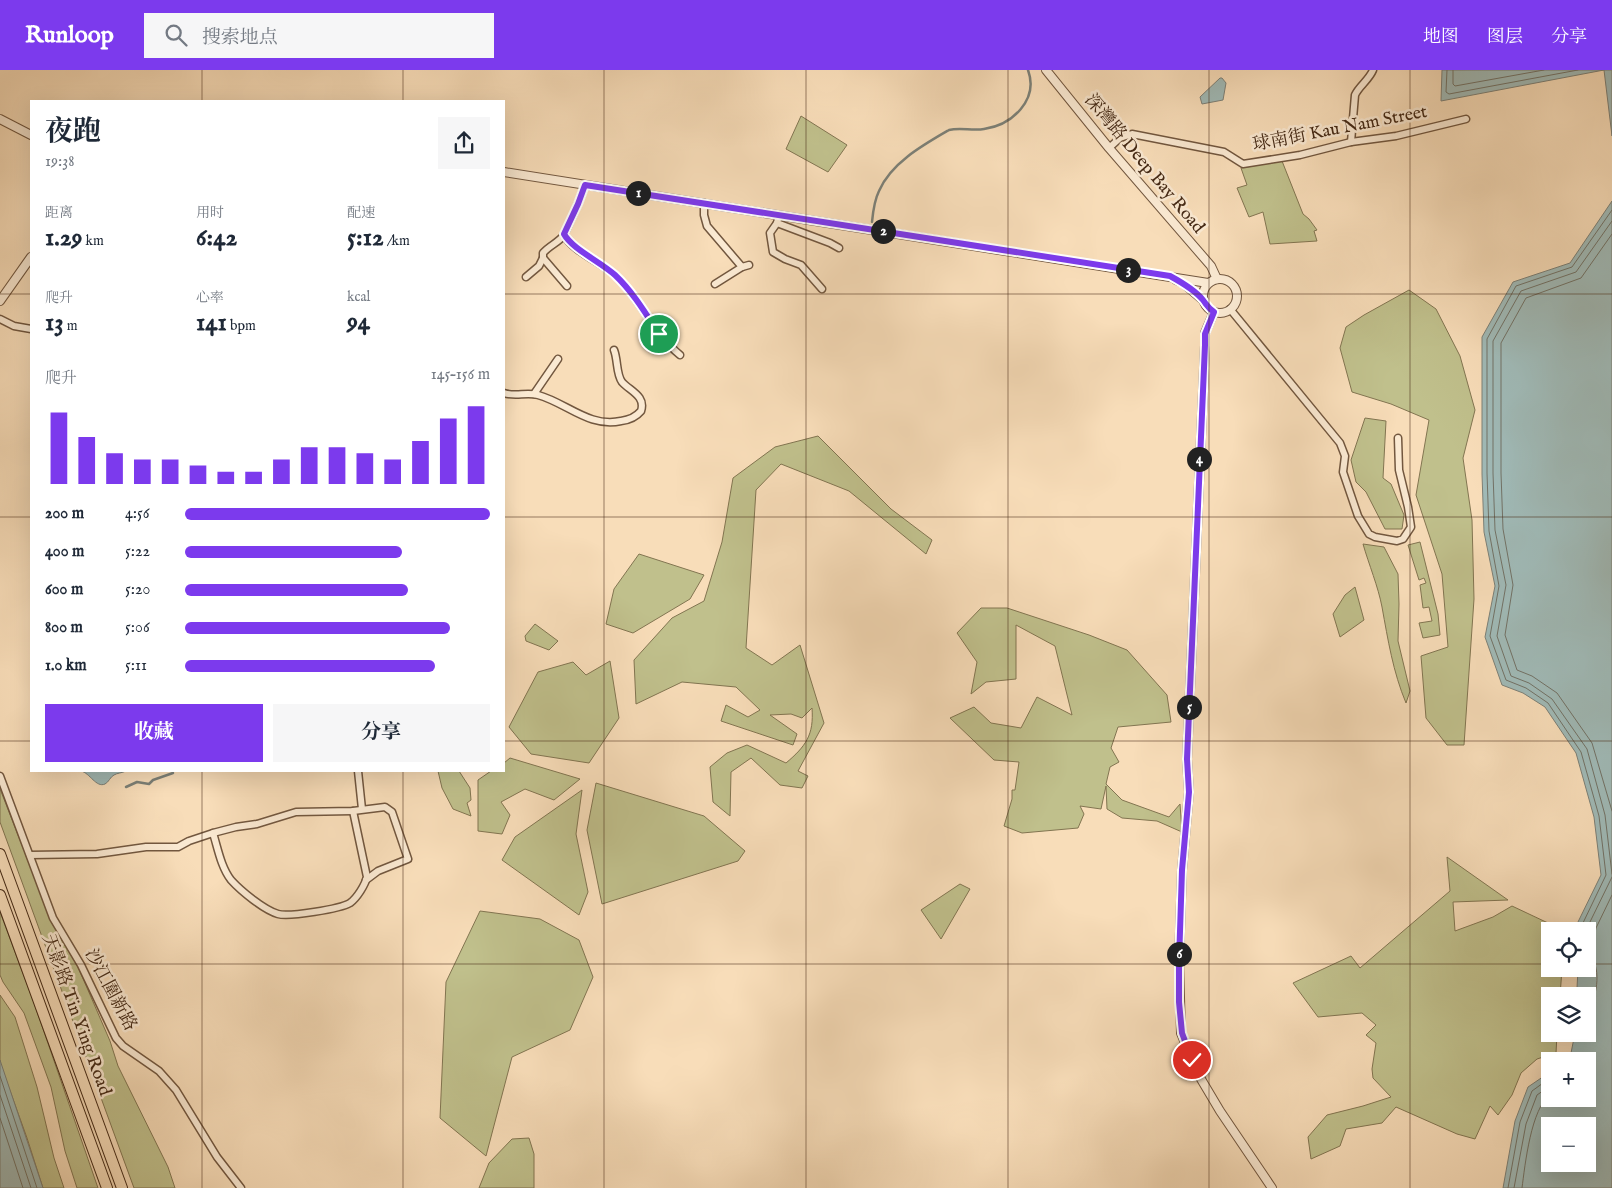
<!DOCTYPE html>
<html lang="zh">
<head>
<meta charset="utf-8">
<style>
	:root { --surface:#fff; --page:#f6f6f7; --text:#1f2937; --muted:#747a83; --accent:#7c3aed }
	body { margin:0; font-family:"IM FELL English","Noto Serif SC",serif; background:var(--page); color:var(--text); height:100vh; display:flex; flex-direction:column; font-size:19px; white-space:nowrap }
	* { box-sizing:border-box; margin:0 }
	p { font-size:16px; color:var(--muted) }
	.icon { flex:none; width:28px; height:28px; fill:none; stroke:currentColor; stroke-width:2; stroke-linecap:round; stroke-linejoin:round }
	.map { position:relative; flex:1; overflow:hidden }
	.panel { position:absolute; left:30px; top:30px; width:475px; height:672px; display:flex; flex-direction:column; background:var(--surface); border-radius:0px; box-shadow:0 5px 20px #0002 }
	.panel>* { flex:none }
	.tools { position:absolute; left:1541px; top:852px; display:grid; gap:10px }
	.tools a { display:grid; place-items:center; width:55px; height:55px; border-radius:0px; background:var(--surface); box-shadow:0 5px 20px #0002; font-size:25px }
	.pin { position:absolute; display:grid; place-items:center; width:42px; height:42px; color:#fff; margin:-21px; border:2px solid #fff; border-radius:50%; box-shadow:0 1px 5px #0007 }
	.km { position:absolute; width:25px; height:25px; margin:-12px; border-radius:50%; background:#222; color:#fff; font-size:14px; line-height:25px; text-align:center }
	.round { display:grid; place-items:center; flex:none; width:52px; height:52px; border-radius:0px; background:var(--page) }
	.summary { display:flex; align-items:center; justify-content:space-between; height:85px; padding:0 15px }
	h1 { font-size:28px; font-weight:700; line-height:38px }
	.figures { display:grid; grid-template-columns:repeat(3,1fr); gap:8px; height:85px; padding:5px 15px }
	.figures div { display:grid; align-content:center }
	.figures b { font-size:25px; font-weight:700 }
	.figures small { font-size:14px; font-weight:400 }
	.figures p { font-size:14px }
	.chart { height:140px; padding:10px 15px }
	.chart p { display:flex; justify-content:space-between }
	.chart svg { width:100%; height:90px; margin-top:5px; stroke:var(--accent); stroke-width:6 }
	.primary-button { display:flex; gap:10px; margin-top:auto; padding:10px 15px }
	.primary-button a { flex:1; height:58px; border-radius:0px; background:var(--accent); color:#fff; font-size:20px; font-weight:700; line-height:58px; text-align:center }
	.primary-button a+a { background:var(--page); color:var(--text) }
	ul { padding:0 15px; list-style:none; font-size:16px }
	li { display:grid; grid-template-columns:80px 60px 1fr; align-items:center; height:38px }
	li i { height:12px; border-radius:6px; background:var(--accent) }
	header { display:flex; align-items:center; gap:30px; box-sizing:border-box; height:70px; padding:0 25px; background:var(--accent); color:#fff }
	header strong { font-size:24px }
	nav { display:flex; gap:28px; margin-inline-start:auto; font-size:18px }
	.search { width:350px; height:45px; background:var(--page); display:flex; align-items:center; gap:12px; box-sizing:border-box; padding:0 18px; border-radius:0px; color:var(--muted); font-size:19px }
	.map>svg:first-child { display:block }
	.green { fill:#c0c08c; stroke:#827551 }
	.water { fill:#a0bab7; stroke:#7c8077; fill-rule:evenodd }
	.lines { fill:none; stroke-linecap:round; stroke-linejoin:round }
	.shore { stroke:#727266; stroke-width:1 }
	.stream { stroke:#7c8077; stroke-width:2.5 }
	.minor-casing { stroke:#72573f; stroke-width:9 }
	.tertiary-casing { stroke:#72573f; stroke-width:10 }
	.primary-casing { stroke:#452a16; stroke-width:12 }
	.minor { stroke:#fae9d2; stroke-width:6 }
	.tertiary { stroke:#fae9d2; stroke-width:8 }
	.primary { stroke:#f8ddb9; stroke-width:10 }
	.route-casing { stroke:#fff; stroke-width:10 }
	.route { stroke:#7c3aed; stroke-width:6 }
	.grid { fill:none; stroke:#452a16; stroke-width:1; stroke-opacity:0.55 }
	.labels { text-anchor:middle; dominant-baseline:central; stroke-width:5; stroke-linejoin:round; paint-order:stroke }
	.street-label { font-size:18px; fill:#452a16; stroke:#fae9d2 }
</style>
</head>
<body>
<header>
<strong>Runloop</strong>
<div class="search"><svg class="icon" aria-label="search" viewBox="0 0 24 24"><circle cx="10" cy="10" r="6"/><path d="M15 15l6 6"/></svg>搜索地点</div>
<nav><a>地图</a><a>图层</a><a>分享</a></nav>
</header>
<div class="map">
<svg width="1612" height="1118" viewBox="0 0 1612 1118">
	<rect width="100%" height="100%" fill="#f8ddb9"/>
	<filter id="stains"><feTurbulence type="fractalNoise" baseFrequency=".004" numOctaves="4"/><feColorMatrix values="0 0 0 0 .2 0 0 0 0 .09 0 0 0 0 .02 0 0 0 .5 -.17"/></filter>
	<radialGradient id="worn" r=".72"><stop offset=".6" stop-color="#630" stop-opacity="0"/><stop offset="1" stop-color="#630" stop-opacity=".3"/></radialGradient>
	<g class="green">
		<polygon points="801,46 847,75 828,102 786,79"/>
		<polygon points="1282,91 1303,144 1309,149 1317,160 1314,161 1317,171 1270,174 1263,142 1249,147 1237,118 1247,115 1241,98"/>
		<polygon points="1409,220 1436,239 1460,286 1475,340 1463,388 1472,450 1474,529 1464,675 1447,675 1426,648 1421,586 1448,577 1442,504 1416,425 1429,350 1391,334 1352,322 1340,278 1346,257 1364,245"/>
		<polygon points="1365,348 1386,351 1383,408 1391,414 1404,445 1402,459 1385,459 1366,422 1356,412 1351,390"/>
		<path d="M 818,366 L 891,439 L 932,470 L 926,484 L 849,421 L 781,394 L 756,420 L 746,578 L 772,595 L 800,575 L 824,653 L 798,701 L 808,706 L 802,718 L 780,715 L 751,688 L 731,702 L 730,746 L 713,732 L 710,697 L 727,683 L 747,675 L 786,693 C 806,676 814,665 812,638 L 802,648 L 791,644 L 770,645 L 797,664 L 793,675 L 721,651 L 726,635 L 748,647 L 760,640 L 736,617 L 682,612 L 636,634 L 634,590 L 672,548 L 704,531 L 722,472 L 733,408 L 775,377 Z"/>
		<polygon points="1420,472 1438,544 1440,565 1423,568 1419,553 1432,551 1429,537 1423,538 1420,515 1426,513 1424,508 1419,510 1408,475"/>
		<path d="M 1363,474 L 1384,477 L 1398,504 L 1399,534 L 1398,571 L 1410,621 L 1406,633 C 1393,602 1388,570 1382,537 C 1378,516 1369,495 1363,474 Z"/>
		<polygon points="639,484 704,505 690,529 633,563 606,554 614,519"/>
		<polygon points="1355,517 1364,550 1340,567 1333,544 1345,525"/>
		<polygon points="981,538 1007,538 1089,565 1127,580 1167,625 1171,652 1118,657 1111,678 1119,692 1110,697 1106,714 1122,730 1169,747 1180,734 1182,762 1157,751 1122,748 1107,739 1106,716 1101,739 1080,736 1084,744 1078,758 1022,763 1004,756 1012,729 1012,720 1015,720 1019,692 994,690 950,648 974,637 991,653 1021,658 1037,627 1072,645 1055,576 1016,555 1016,609 986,612 971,624 977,592 957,563"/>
		<polygon points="535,554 558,571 549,580 526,571 525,566"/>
		<polygon points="610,591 619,648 589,693 531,684 509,657 538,602 573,592 586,605"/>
		<polygon points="510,688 580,709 554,730 525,719 501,732 510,745 502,764 478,761 478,710 491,701 504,701 504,693"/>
		<polygon points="438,701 459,701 470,718 471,730 467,733 471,746 453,739 442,718"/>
		<polygon points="596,713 704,746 745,781 738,791 602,834 587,760"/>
		<polygon points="0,719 51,849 78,897 110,971 118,996 168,1097 175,1118 134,1118 0,752"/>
		<polygon points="582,720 576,764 588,822 579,845 502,790 515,767"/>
		<polygon points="1447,787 1508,830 1453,832 1455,861 1493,847 1512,836 1565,861 1550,861 1550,899 1562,899 1560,926 1550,926 1550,964 1557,964 1556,983 1537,989 1521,1003 1512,1025 1498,1045 1490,1036 1475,1069 1457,1064 1396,1037 1382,1053 1346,1059 1340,1076 1311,1089 1308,1067 1327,1045 1363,1036 1391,1027 1373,1008 1372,999 1376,973 1366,965 1376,955 1362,943 1318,947 1293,913 1351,886 1360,898 1450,821"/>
		<polygon points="960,814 970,819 941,869 921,840"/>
		<polygon points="480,841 540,849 579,870 593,907 570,960 512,987 486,1086 440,1048 446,912"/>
		<polygon points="0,842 33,930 98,1118 77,1118 65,1081 51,1017 24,943 3,912 0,905"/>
		<polygon points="0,925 15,947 37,1017 54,1088 64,1118 43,1118 27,1068 0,993"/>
		<polygon points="529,1068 534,1084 534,1118 479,1118 489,1093 512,1069"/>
	</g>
	<g class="water">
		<polygon points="1442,0 1612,0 1612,66 1604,0 1441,31"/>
		<polygon points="1220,8 1222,8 1226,13 1223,30 1202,34 1200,27"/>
		<path d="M 1612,131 L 1612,1118 L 1503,1118 L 1515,1051 L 1528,1017 L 1550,1002 L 1550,1029 L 1588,1029 L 1588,991 L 1565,991 L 1570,988 L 1574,968 L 1573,964 L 1588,964 L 1588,926 L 1574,926 L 1577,918 L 1578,899 L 1588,899 L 1588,861 L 1577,861 L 1577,854 L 1601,805 L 1594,747 L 1576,683 L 1545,637 L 1523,623 L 1502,615 L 1485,567 L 1495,516 L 1484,462 L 1482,404 L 1482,267 L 1513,212 L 1570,193 ZM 1588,1056 L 1588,1094 L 1550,1094 L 1550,1056 Z"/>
		<path d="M 81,701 L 126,701 C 122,703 117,703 114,705 C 110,707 109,712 105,714 C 96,718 90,703 81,701 Z"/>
		<polygon points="0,990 43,1118 0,1118"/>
	</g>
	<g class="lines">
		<g class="shore">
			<polyline points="1447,0 1446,22 1449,24 1578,0"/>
			<polyline points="1453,0 1453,14 1455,16 1544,0"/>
			<polyline points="1612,151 1576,202 1521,221 1493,271 1493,403 1495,460 1506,515 1497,566 1511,606 1529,613 1552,629 1587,679 1605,745 1612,804"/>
			<polyline points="1612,164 1581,208 1526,228 1501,273 1501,403 1503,459 1513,515 1505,565 1517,600 1532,606 1557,623 1592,673 1612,741"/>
			<polyline points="1582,861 1582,855 1606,805 1599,746 1581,682 1548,633 1526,618 1506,610 1490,566 1499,516 1489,461 1487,403 1487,269 1516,216 1572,197 1612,140"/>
			<polyline points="1588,864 1588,856 1612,807"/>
			<polyline points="1588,876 1594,868 1596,858 1612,825"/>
			<path d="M 1588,883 C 1602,895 1598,926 1588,939"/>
			<polyline points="0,1006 37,1118"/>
			<polyline points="0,1025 31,1118"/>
			<polyline points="0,1048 23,1118"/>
			<polyline points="1508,1118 1520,1052 1532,1021 1550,1008"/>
			<polyline points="1514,1118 1526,1054 1537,1025 1550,1016"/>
			<path d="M 1522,1118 C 1525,1095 1531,1038 1550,1025"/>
		</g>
		<g class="stream">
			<path d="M 872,152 C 873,142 874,131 879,121 C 891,93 923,75 949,60 C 960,57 972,61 984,59 C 1012,55 1039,30 1028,0"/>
			<polyline points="126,717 137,712 149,714 153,710 173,703"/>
		</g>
		<defs>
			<g id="minor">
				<path d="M 1351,72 L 1355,25 C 1359,16 1369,10 1373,0"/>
				<polyline points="1109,78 1120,68 1132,64 1224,82 1243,94 1300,85 1351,72 1396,66 1466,49"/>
				<path d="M 585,115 L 578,134 L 564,165 C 573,181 600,192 615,205 C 640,228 653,263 680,285"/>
				<polyline points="704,133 704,145 707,156 742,197 715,214"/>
				<polyline points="778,149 777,153 830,173 839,178"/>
				<polyline points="777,153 770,163 773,182 785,189 801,195 822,219"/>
				<path d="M 564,165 C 558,173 550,175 543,183 L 543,188 L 567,216"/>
				<polyline points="742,197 749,195"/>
				<polyline points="526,207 539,196 543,188"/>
				<polyline points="1230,239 1340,373 1345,386 1343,402 1358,446 1369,464 1375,467 1397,471 1403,469 1411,457 1408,437 1399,400 1398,368"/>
				<polyline points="0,249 14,256 31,259"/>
				<path d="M 504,323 C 515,327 526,322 538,325 C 567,333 589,358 621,351 C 629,350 636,347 641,341 C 646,326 630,321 622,312 C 616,304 618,290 614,280"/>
				<polyline points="534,324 558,289"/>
				<polyline points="358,701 362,739"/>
				<polyline points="0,706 53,848 81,895 116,968 123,976 159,1001 176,1020 217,1087 241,1118"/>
				<path d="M 213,763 C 218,779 221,797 231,810 C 241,821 264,840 278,844 C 289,847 340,839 350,833 C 357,828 365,815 367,807 L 353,741"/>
				<polyline points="30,785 97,784 146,777 178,777 189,771 213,763 236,757 257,754 296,742 353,741 385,737 392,742 408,789 378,801 366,810"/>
			</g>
			<g id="tertiary">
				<polyline points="1046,0 1109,78 1211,196 1217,209"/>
				<polyline points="0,49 31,65"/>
				<polyline points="504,102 1208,213"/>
				<circle cx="1220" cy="226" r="17"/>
				<polyline points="1176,210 1183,213 1203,230"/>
				<polyline points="0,231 31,187"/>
				<polyline points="1214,242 1205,263 1205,275 1187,689 1189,722 1182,800 1179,892 1181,963 1198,1004 1220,1041 1272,1118"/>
			</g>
			<g id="primary">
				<polyline points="0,784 122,1118"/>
				<polyline points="0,825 107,1118"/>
			</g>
		</defs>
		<use href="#minor" class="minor-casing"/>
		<use href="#tertiary" class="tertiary-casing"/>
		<use href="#primary" class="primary-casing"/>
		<use href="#minor" class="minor"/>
		<use href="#tertiary" class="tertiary"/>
		<use href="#primary" class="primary"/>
	</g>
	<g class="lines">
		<defs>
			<path id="route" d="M 659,264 C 646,244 633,222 615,205 C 601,192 572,179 564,164 L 578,134 L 585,115 L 1170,206 C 1181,212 1195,220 1203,230 C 1207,235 1208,238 1214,242 L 1205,264 L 1205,275 L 1187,689 L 1189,722 L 1182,800 L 1179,892 L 1179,932 L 1182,963 L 1192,990"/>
		</defs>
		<use href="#route" class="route-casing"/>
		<use href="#route" class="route"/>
	</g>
	<path class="grid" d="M 202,0 L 202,31M 403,0 L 403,31M 604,0 L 604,1118M 806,0 L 806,1118M 1008,0 L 1008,1118M 1209,0 L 1209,1118M 1410,0 L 1410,1118M 0,224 L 31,224M 504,224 L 1612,224M 0,447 L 31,447M 504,447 L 1612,447M 0,671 L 31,671M 504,671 L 1612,671M 202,701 L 202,1118M 403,701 L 403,1118M 0,894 L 1550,894M 1588,894 L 1612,894"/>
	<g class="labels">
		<g class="street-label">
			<text transform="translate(1340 59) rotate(-11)">球南街 Kau Nam Street</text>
			<text transform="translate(1144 94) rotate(50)">深灣路 Deep Bay Road</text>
			<text transform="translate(110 920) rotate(62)">沙江圍新路</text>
			<text transform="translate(76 945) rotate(70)">天影路 Tin Ying Road</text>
		</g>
	</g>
	<rect width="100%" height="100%" filter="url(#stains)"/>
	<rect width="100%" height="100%" fill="url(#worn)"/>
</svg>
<div class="tools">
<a><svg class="icon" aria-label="locate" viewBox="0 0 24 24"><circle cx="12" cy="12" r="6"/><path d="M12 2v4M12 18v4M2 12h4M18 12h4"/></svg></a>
<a><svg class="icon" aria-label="layers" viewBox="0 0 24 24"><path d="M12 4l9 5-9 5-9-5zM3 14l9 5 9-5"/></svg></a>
<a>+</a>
<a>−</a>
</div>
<div class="pin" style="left:659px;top:264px;background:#1e9e55"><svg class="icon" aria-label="arrive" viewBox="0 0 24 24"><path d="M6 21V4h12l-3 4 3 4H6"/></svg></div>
<div class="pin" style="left:1192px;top:990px;background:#d93025"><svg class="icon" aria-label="check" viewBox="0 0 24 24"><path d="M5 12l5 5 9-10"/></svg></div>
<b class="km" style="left:638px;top:123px">1</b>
<b class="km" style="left:883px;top:161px">2</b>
<b class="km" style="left:1128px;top:200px">3</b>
<b class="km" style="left:1199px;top:389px">4</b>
<b class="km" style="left:1189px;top:637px">5</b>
<b class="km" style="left:1179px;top:884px">6</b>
<section class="panel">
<div class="summary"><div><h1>夜跑</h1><p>19:38</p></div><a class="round"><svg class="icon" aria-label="share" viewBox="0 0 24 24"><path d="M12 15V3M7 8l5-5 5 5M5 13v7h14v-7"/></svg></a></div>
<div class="figures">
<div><p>距离</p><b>1.29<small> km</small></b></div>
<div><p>用时</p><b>6:42</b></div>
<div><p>配速</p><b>5:12<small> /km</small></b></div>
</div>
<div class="figures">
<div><p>爬升</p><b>13<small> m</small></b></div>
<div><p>心率</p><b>141<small> bpm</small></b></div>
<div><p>kcal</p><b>94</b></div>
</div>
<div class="chart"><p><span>爬升</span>145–156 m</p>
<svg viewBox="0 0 160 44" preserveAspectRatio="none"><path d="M5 44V9M15 44V21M25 44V29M35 44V32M45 44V32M55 44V35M65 44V38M75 44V38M85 44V32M95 44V26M105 44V26M115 44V29M125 44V32M135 44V23M145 44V12M155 44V6"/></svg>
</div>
<ul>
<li><b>200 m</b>4:56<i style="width:100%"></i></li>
<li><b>400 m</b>5:22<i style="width:71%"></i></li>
<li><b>600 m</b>5:20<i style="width:73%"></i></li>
<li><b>800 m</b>5:06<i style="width:87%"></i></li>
<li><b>1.0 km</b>5:11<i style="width:82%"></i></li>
</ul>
<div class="primary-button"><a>收藏</a><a>分享</a></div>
</section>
</div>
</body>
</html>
